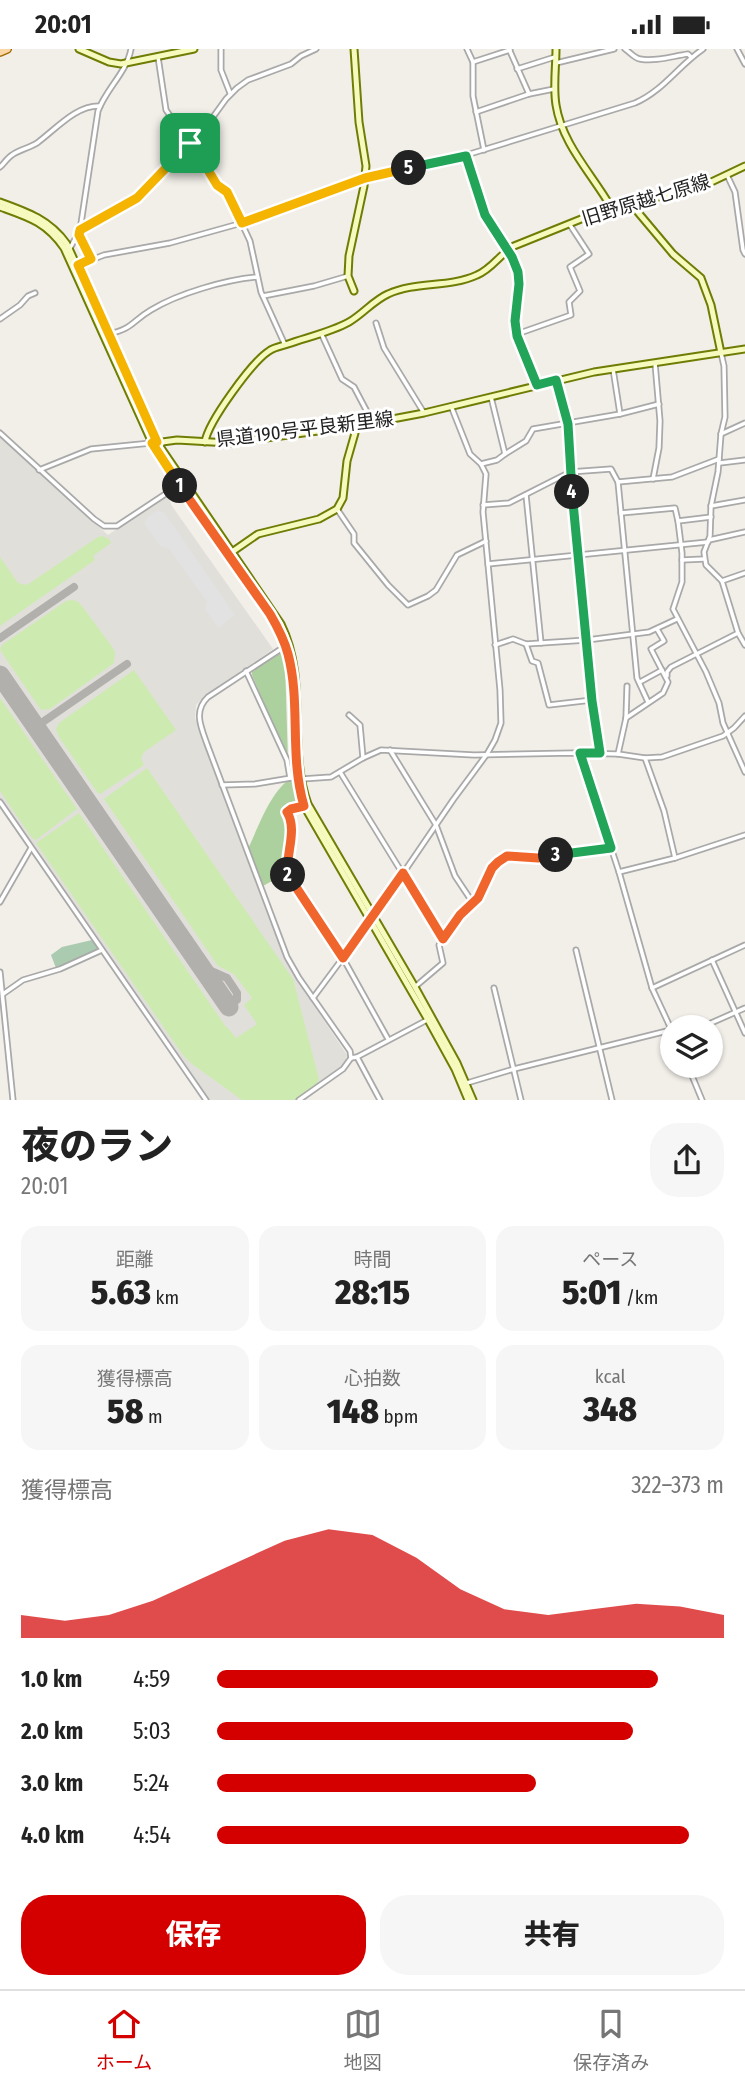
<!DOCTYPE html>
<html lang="ja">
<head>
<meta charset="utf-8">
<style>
	:root { --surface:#fff; --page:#f6f6f6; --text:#222; --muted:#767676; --line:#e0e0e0; --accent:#d40000 }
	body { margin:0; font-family:"Fira Sans Condensed","Noto Sans JP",sans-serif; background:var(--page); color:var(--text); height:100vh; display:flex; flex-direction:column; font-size:26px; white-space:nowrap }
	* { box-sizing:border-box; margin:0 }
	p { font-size:23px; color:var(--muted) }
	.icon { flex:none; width:38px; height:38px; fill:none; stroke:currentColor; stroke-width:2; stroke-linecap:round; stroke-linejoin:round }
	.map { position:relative; height:1051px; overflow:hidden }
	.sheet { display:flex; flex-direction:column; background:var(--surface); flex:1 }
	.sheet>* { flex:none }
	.buttons { position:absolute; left:660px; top:966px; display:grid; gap:14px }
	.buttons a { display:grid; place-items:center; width:63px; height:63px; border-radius:50%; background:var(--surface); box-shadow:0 2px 5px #0004; font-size:35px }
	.pin { position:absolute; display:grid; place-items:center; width:60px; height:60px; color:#fff; margin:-30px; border-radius:14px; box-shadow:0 4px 10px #0006 }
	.km { position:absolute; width:35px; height:35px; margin:-18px; border-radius:50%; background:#222; color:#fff; font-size:19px; line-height:35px; text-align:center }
	.round { display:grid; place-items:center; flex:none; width:74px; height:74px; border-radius:28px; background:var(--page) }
	.headline { display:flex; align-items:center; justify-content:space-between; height:119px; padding:0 21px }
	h1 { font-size:38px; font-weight:800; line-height:52px }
	.stats { display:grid; grid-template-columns:repeat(3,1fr); gap:10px; height:119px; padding:7px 21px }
	.stats div { display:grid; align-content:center; border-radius:18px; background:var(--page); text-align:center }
	.stats b { font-size:35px; font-weight:800 }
	.stats small { font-size:19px; font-weight:400 }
	.stats p { font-size:19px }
	.chart { height:196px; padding:14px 21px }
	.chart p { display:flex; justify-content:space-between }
	.chart svg { width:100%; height:126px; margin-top:7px; fill:var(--accent); opacity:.7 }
	.button { display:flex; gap:14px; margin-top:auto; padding:14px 21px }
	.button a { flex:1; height:80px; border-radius:28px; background:var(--accent); color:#fff; font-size:28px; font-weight:800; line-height:80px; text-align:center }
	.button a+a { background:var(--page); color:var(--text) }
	ul { padding:0 21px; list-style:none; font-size:23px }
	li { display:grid; grid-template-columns:112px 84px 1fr; align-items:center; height:52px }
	li i { height:18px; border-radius:9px; background:var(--accent) }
	.status { display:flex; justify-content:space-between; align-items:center; height:49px; padding:0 35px; background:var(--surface); direction:ltr }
	.status svg { height:19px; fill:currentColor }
	.dock { display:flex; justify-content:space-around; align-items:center; height:98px; border-top:2px solid var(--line); background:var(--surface); font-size:19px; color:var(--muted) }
	.dock a { display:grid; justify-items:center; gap:4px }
	.dock .current { color:var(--accent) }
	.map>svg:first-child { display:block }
	.airport { fill:#e1dfda }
	.grass { fill:#cdebb0 }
	.forest { fill:#add19e }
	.cemetery { fill:#aacbaf }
	.parking { fill:#e2e2e2 }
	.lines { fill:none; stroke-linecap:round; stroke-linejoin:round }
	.taxiway { stroke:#b1b0ac; stroke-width:8 }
	.runway { stroke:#b1b0ac; stroke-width:19 }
	.street-casing { stroke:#a9a9a9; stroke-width:7 }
	.secondary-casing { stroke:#707d05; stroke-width:9 }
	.primary-casing { stroke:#a06b00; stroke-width:10 }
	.street { stroke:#fff; stroke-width:3.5 }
	.secondary { stroke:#f7fabf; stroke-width:5 }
	.primary { stroke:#fcd6a4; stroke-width:7 }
	.split-1-casing { stroke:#fff; stroke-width:14 }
	.split-2-casing { stroke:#fff; stroke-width:14 }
	.split-3-casing { stroke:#fff; stroke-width:14 }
	.split-4-casing { stroke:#fff; stroke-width:14 }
	.split-5-casing { stroke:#fff; stroke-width:14 }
	.split-6-casing { stroke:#fff; stroke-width:14 }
	.split-1 { stroke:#f5b400; stroke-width:9 }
	.split-2 { stroke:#f0652b; stroke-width:9 }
	.split-3 { stroke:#f0652b; stroke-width:9 }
	.split-4 { stroke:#22a559; stroke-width:9 }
	.split-5 { stroke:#22a559; stroke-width:9 }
	.split-6 { stroke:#f5b400; stroke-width:9 }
	.labels { text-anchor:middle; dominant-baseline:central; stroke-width:6; stroke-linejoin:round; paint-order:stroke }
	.street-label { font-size:19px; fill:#222; stroke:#fff }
</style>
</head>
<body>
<div class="status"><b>20:01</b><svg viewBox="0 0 49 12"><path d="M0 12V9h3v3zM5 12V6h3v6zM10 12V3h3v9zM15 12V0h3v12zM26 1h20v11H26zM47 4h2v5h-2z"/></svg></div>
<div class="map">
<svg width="745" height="1051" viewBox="0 0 745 1051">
	<rect width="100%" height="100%" fill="#f2efe9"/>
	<polygon class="airport" points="0,388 108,486 167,446 172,457 273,600 204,648 196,656 195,669 253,827 291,922 347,1006 345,1016 338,1022 297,1051 208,1051 0,751"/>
	<g class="grass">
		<polygon points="102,487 109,490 111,494 93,507 95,511 0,577 0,508 18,534 27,536 98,488"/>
		<polygon points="71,551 77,552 82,557 113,599 115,603 114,614 50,660 41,661 0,601 2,596 66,552"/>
		<polygon points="134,621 176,681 144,703 141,709 144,716 100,745 97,743 59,688 56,680 59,674"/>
		<polygon points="0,649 77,760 36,791 32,789 0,742"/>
		<polygon points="147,719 293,930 319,1030 317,1035 294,1051 242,1051 192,1015 183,1006 36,794 79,764 226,978 227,978 236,989 257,975 244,956 252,949 234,925 218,917 104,750"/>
	</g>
	<g class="forest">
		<polygon points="281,601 285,613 288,711 252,626 252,623"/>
		<path d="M 297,728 L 304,757 L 287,763 L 291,769 L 287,824 L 261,838 L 247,802 C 257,782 274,731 297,728 Z"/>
	</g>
	<polygon class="cemetery" points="92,891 99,900 56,919 51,906 62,898"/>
	<polygon class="parking" points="156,462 164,463 235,566 218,579 205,560 207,553 169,500 160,497 144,474 147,471 146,469"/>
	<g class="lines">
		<g class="taxiway">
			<polyline points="0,589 74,538"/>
			<polyline points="37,677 127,615"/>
			<polyline points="202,918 227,929 237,944 237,951 231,954 225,951"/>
		</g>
		<polyline class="runway" points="0,626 229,958"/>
		<defs>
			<g id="street">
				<polyline points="221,0 221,21 230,44"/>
				<polyline points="467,0 473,13 473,47 484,101"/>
				<polyline points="509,0 529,45"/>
				<path d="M 625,0 C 630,3 634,9 640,10 C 655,13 673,7 688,5 L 691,8"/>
				<polyline points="737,0 745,15"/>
				<polyline points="158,8 166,61 190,94 192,101 205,116 217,136 229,147 250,192 261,243 285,296"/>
				<polyline points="473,13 510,1"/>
				<polyline points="556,14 614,0"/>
				<polyline points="517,20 555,8"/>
				<polyline points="476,63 529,45 554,40"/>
				<polyline points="466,107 485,166 512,208 518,223 519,235 515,272 517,287 537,336"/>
				<path d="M 0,118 C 4,115 7,109 12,106 C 19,101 29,99 37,94 C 56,80 76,56 100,57"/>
				<polyline points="727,126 735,143 743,201 745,205"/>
				<polyline points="80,181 137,149 145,143 190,94 200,86 226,50 237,39 248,31 291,15 301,7 316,0"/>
				<polyline points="79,186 91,210"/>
				<path d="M 69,201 L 80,181 L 98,62 C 106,40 127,23 131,0"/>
				<path d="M 78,216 L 104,206 L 170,194 L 242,174 L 365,129 L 460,108 L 635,54 C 663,42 678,17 703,0"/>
				<polyline points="263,247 314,237 348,227"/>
				<polyline points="0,270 20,256 28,247 35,244"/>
				<polyline points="376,274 384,299 424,364"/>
				<polyline points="321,284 342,330 354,338 373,374"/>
				<path d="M 108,285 C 133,280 132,272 151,261 C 179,244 225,231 257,228"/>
				<polyline points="517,285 571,266 569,253 580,242 570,218 589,205 570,176"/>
				<polyline points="721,304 724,317 725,368 721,385 718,423 711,457 710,487 704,503 705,510 706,516 722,532 738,584 745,596"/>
				<polyline points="613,320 620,365"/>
				<polyline points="556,332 568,375 570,423 592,651 600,704"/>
				<polyline points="0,384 94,470 104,477 117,477 179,436"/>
				<polyline points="721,385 745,374"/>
				<polyline points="505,405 526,392 533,380 620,365 659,355"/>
				<polyline points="720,414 745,411"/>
				<polyline points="481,415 497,411 505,405 491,348"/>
				<polyline points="39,421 91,400 151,394"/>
				<polyline points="653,430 659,399 660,372 655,314"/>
				<polyline points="618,433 672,428 719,410"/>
				<polyline points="526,446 541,594"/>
				<polyline points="483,456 509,454 570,423 611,420 618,433 637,629 648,653"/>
				<polyline points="711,457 745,451"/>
				<polyline points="337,460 354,485 354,494 388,536 408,556 428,547 436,541 457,506 486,492"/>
				<polyline points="621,464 675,459 678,472"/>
				<polyline points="711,468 678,472 682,504 682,533 673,560 706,623 719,654 723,674 745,723"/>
				<polyline points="709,491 745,483"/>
				<polyline points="682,511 704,510"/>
				<polyline points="488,515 708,493"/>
				<polyline points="722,532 745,524"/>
				<polyline points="526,595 532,612 538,614 549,656 592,651"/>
				<polyline points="495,596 513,590 526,595 587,591 649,583 677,570"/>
				<path d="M 284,598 L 208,648 C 193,662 201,678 207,695 L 287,908 L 299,929 L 350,1002 L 351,1009 L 343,1020 L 299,1051"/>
				<polyline points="246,622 287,711 290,729"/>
				<polyline points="667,627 667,623 671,618 738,584"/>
				<polyline points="640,633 662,621"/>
				<polyline points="349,666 360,676 363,709"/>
				<polyline points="626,669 663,644 668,633 651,600 664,592 657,580"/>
				<polyline points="390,701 436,776 455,827 473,854"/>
				<polyline points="580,704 619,823 652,939 672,982"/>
				<polyline points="618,705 626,669 627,637"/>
				<polyline points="645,709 664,762 675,809"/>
				<polyline points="340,723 443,890"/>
				<polyline points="222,736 255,735 297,728 302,730 331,728 363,709 381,701 474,706 572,704 618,705 645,709 662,708 723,687 734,679 745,667"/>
				<polyline points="0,753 206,1051"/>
				<polyline points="304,757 291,760 287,763 291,769 291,777 287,824 343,909 388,990"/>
				<polyline points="619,823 675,809 745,786"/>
				<polyline points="0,853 31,799"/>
				<polyline points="576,901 612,1051"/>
				<polyline points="712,911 745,984"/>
				<polyline points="0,923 13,1051"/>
				<polyline points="416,937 443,914 439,896 460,866 478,849 492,819 497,812 507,807 522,807 538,809 611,799"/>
				<polyline points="494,939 521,1051"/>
				<polyline points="652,939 745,896"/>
				<polyline points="3,945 23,931 60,920 102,901"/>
				<polyline points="313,949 374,867 453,751 487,705 495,691 501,674 500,641 483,463 486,425 481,415 470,405 451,357"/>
				<polyline points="702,978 745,959"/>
				<polyline points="357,1008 380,1051"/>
				<polyline points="351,1009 357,1008 427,971"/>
				<polyline points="688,1017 702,1051"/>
				<polyline points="467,1034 514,1020 671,981"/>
			</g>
			<g id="secondary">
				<polyline points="79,0 109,13 121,15 194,0"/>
				<polyline points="354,0 359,73 366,117 364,137 349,207 348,227 354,242"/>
				<path d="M 556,0 C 556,18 553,38 556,56 C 562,95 592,125 611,158"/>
				<path d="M 0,153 C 28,163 50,171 67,195 L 157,393 L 281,575 C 309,632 287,697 308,755 L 415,938 L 457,1014 L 473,1051"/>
				<polyline points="631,155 673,205 701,229 711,256 721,304"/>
				<path d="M 0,158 C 28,168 46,173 64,199 L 152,394 L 278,578 C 304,636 286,697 304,757 L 428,971 L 455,1020 L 468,1051"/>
				<path d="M 205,393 C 208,373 252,313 269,302 C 274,298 282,297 288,295 C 308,288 331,283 349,273 C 363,265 374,251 388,245 C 416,232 449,239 477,226 C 492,220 500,205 514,197 L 611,158 L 631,155 L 705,136 L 745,117"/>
				<polyline points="155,394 177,391 229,394 355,377 424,364 594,323 745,300"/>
				<polyline points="232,503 258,485 319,470 337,460 343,449 347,412 355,384 355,377"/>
			</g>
			<polyline id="primary" points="0,3 7,0"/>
		</defs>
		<use href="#street" class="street-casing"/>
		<use href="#secondary" class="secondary-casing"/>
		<use href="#primary" class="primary-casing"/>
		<use href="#street" class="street"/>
		<use href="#secondary" class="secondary"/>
		<use href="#primary" class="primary"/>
	</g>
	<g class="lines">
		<defs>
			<polyline id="split-1" points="180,437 152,394 157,393 78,216 91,210 79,186 80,181 137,149 190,94"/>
			<path id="split-2" d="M 180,437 L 270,565 C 277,577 284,590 288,605 C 301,654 289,706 304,757 L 291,760 L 287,763 C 298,781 285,806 288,826"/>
			<polyline id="split-3" points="288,826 343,909 403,824 443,890 460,866 478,849 492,819 498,813 507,807 538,809 556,806"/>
			<polyline id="split-4" points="556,806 611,799 580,704 600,704 592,652 572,443"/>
			<polyline id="split-5" points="409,119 466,107 485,166 512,208 518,223 519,235 515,272 517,287 537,336 556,331 568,375 572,443"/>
			<polyline id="split-6" points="190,94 192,101 205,116 217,136 227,143 242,174 365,129 409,119"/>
		</defs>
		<use href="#split-1" class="split-1-casing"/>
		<use href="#split-2" class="split-2-casing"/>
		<use href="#split-3" class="split-3-casing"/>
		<use href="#split-4" class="split-4-casing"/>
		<use href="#split-5" class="split-5-casing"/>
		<use href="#split-6" class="split-6-casing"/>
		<use href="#split-1" class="split-1"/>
		<use href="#split-2" class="split-2"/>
		<use href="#split-3" class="split-3"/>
		<use href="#split-4" class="split-4"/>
		<use href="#split-5" class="split-5"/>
		<use href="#split-6" class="split-6"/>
	</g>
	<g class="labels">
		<g class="street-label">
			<text transform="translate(646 151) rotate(-17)">旧野原越七原線</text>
			<text transform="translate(305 380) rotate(-7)">県道190号平良新里線</text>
		</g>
	</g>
</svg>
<div class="buttons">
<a><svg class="icon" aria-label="layers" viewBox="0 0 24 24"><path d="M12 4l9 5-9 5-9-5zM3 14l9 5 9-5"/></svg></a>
</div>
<div class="pin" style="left:190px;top:94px;background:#1e9e55"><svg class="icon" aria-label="arrive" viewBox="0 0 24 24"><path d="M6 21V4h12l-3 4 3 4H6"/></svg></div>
<b class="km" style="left:180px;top:437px">1</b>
<b class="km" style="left:288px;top:826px">2</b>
<b class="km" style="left:556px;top:806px">3</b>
<b class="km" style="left:572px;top:443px">4</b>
<b class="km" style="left:409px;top:119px">5</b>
</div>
<section class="sheet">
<div class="headline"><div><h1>夜のラン</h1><p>20:01</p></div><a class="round"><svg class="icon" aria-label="share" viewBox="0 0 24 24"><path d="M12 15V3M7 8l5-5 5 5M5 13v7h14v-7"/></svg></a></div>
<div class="stats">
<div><p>距離</p><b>5.63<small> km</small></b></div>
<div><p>時間</p><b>28:15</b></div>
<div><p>ペース</p><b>5:01<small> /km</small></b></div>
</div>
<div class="stats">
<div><p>獲得標高</p><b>58<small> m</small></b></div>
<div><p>心拍数</p><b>148<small> bpm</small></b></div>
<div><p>kcal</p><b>348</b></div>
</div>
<div class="chart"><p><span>獲得標高</span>322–373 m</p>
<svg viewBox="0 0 160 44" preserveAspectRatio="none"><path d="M0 44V36L10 38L20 36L30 31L40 24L50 17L60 10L70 6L80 8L90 16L100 27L110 34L120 36L130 34L140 32L150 33L160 36V44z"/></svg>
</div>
<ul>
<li><b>1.0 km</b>4:59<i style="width:87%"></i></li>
<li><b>2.0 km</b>5:03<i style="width:82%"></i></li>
<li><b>3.0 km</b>5:24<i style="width:63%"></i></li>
<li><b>4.0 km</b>4:54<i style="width:93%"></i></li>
</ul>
<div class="button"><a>保存</a><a>共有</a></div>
</section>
<nav class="dock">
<a class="current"><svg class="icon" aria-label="home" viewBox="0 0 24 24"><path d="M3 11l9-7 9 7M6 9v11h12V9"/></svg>ホーム</a>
<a><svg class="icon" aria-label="map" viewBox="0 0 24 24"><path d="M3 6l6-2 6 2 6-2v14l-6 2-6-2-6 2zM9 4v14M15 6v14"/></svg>地図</a>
<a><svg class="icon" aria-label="saved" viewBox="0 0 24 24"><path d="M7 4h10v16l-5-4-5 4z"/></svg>保存済み</a>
</nav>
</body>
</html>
